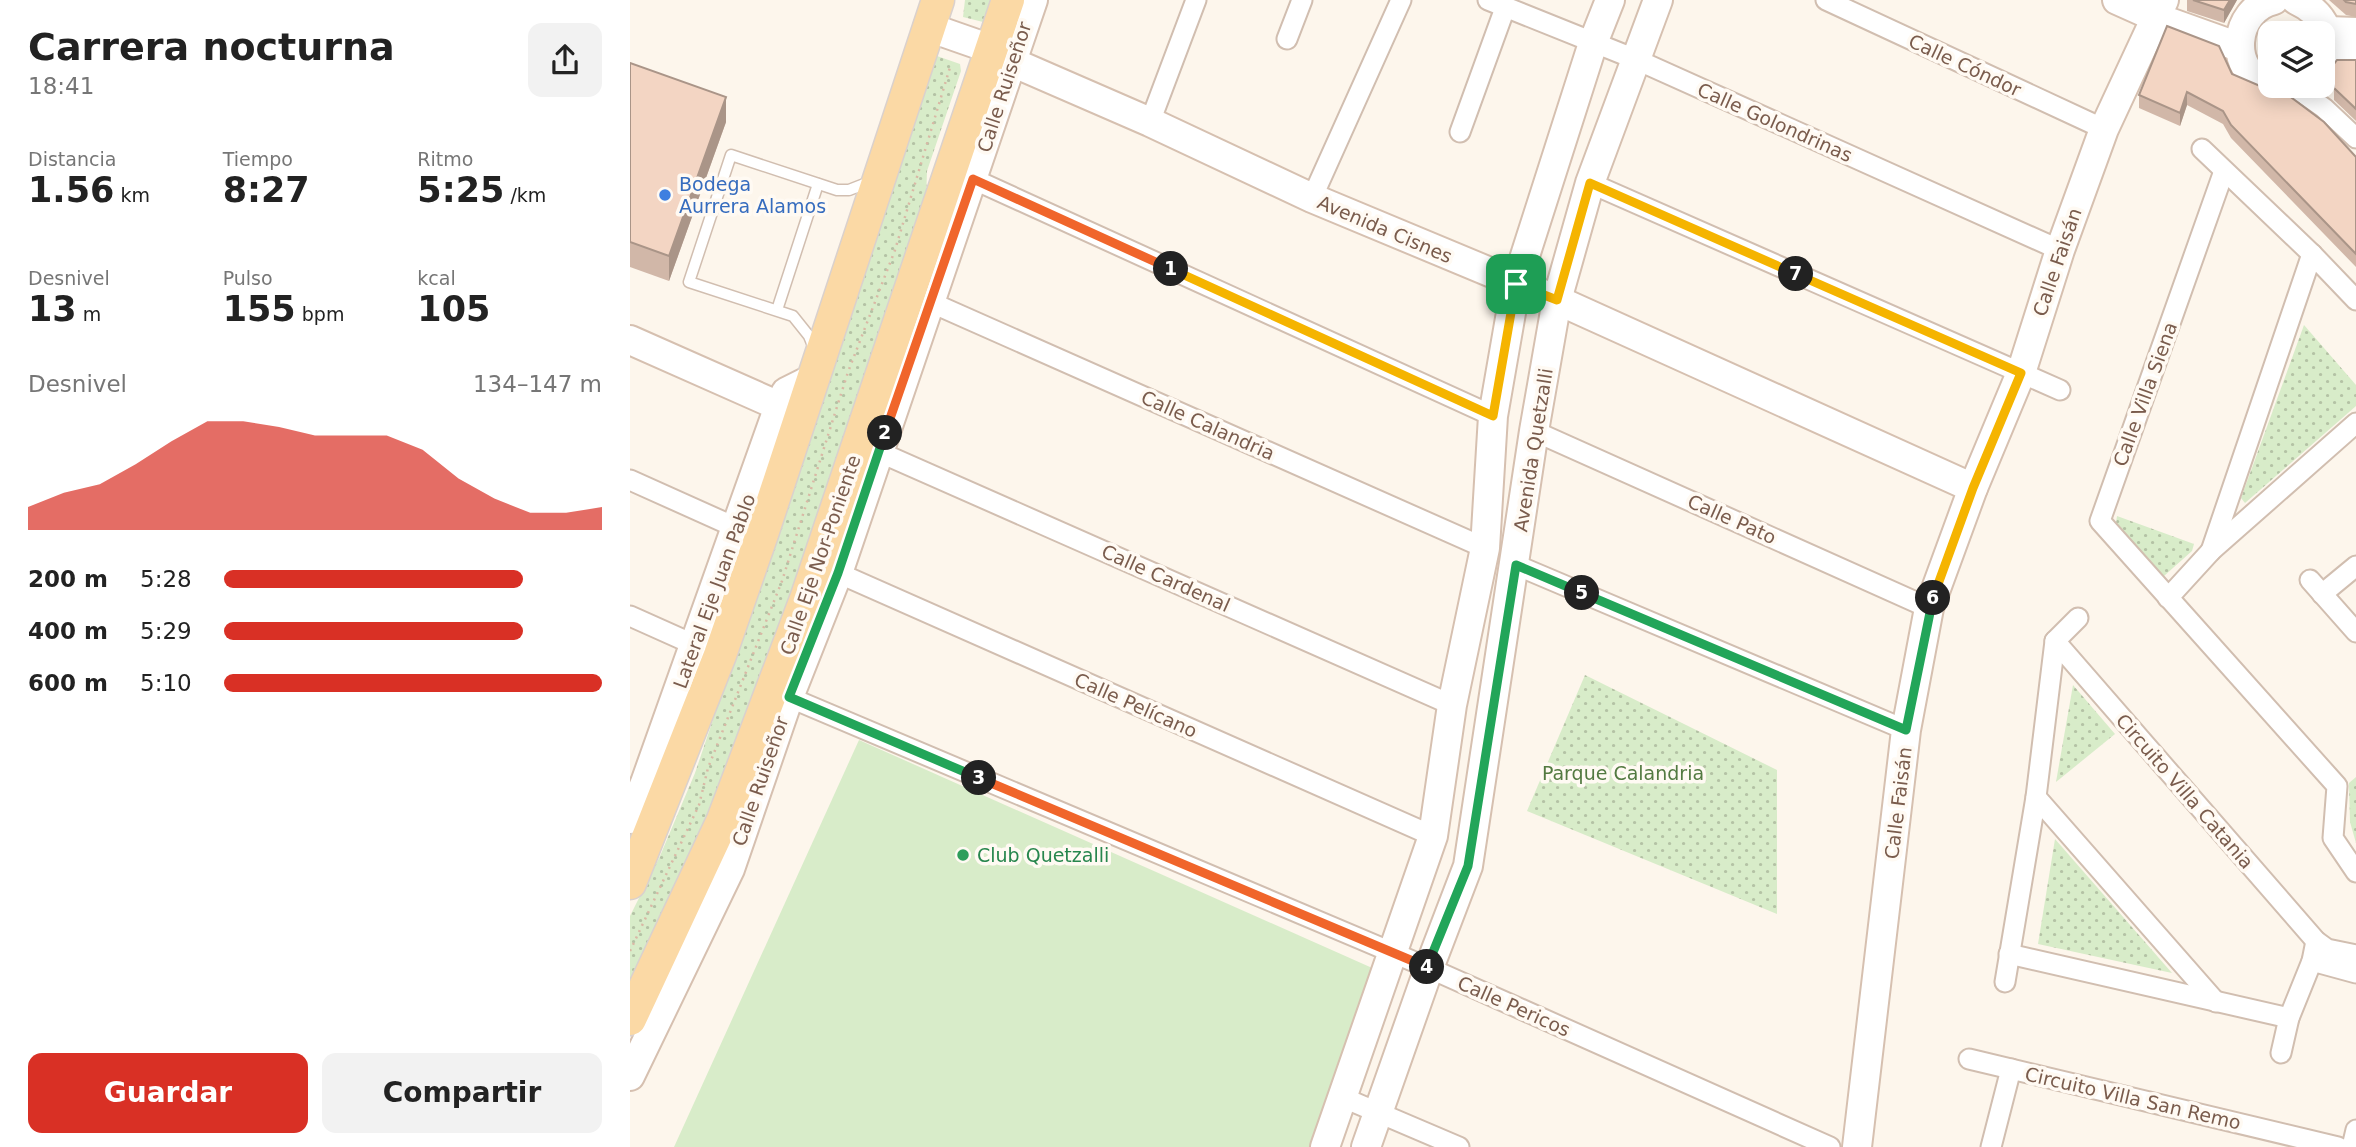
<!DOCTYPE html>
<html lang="es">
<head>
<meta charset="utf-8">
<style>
	:root { --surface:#fff; --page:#f2f2f2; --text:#222; --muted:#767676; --accent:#d93025 }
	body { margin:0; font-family:"DejaVu Sans",sans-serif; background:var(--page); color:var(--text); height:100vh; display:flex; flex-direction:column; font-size:26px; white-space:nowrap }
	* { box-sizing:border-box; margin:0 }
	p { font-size:23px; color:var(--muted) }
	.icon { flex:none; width:38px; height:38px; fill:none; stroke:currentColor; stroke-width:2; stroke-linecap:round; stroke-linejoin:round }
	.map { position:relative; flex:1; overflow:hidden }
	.drawer { display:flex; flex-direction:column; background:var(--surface); width:630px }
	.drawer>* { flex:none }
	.buttons { position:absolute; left:1628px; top:21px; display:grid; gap:14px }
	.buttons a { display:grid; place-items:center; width:77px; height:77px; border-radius:14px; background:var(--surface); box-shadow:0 4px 18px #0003; font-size:35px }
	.pin { position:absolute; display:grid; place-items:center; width:60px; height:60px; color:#fff; margin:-30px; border-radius:14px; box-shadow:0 4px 10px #0006 }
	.km { position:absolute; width:35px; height:35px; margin:-18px; border-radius:50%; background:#222; color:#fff; font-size:19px; line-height:35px; text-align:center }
	.round { display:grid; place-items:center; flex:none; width:74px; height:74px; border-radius:14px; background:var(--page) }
	.headline { display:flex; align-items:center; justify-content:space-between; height:119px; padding:0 28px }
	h1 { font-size:38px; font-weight:700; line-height:52px }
	.figures { display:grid; grid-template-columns:repeat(3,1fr); gap:10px; height:119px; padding:7px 28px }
	.figures div { display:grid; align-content:center }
	.figures b { font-size:35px; font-weight:700 }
	.figures small { font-size:19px; font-weight:400 }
	.figures p { font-size:19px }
	.chart { height:196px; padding:14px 28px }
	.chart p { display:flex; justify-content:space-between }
	.chart svg { width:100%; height:126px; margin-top:7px; fill:var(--accent); opacity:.7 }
	.cta { display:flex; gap:14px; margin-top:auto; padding:14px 28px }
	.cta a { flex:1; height:80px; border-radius:14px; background:var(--accent); color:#fff; font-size:28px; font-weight:700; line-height:80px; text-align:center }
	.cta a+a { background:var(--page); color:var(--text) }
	ul { padding:0 28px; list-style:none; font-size:23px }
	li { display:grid; grid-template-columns:112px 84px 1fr; align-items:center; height:52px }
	li i { height:18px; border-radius:9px; background:var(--accent) }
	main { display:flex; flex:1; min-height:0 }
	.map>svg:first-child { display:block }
	.park { fill:url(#park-dots) }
	.pitch { fill:#d8ecc9 }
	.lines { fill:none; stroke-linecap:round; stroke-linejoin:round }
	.lane-casing { stroke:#d1beb0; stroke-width:13 }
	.street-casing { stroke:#d1beb0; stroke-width:23 }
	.secondary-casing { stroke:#d6c0b0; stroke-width:32 }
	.primary-casing { stroke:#dad1cd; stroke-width:35 }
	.path { stroke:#d9b8a5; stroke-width:2.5; stroke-dasharray:2 5; stroke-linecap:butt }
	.lane { stroke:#fff; stroke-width:10 }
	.street { stroke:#fff; stroke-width:19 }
	.secondary { stroke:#fff; stroke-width:28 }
	.primary { stroke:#fbd9a5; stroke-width:32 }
	.wall { fill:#d1b7a8 }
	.shaded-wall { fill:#aa9588 }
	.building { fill:#f3d5c3; stroke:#aa9588; stroke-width:2 }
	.split-1-casing { stroke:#fff; stroke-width:14 }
	.split-2-casing { stroke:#fff; stroke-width:14 }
	.split-3-casing { stroke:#fff; stroke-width:14 }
	.split-4-casing { stroke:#fff; stroke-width:14 }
	.split-5-casing { stroke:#fff; stroke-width:14 }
	.split-6-casing { stroke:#fff; stroke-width:14 }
	.split-7-casing { stroke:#fff; stroke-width:14 }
	.split-8-casing { stroke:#fff; stroke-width:14 }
	.split-1 { stroke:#f5b400; stroke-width:9 }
	.split-2 { stroke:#f0652b; stroke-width:9 }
	.split-3 { stroke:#22a559; stroke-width:9 }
	.split-4 { stroke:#f0652b; stroke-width:9 }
	.split-5 { stroke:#22a559; stroke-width:9 }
	.split-6 { stroke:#22a559; stroke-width:9 }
	.split-7 { stroke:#f5b400; stroke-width:9 }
	.split-8 { stroke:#f5b400; stroke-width:9 }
	.shop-dot { fill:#3f7fe0; stroke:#fffaf3; stroke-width:2.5 }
	.leisure-dot { fill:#2e9e5b; stroke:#fffaf3; stroke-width:2.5 }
	.labels { text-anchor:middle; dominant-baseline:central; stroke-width:7; stroke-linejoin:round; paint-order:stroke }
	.street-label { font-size:19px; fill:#7a5c4d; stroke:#fffaf3 }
	.shop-label { font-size:19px; fill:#366cbe; stroke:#fffaf3; text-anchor:start }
	.park-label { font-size:19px; fill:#537a41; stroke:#fffaf3 }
	.leisure-label { font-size:19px; fill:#27864d; stroke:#fffaf3; text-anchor:start }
</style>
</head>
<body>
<main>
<section class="drawer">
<div class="headline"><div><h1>Carrera nocturna</h1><p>18:41</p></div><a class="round"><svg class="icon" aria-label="share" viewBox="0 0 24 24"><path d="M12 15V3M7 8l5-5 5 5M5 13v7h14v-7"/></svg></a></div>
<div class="figures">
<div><p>Distancia</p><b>1.56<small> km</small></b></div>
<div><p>Tiempo</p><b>8:27</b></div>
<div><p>Ritmo</p><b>5:25<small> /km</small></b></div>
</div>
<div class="figures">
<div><p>Desnivel</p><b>13<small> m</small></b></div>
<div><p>Pulso</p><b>155<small> bpm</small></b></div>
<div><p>kcal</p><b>105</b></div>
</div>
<div class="chart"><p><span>Desnivel</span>134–147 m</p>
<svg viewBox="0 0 160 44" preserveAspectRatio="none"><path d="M0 44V36L10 31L20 28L30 21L40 13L50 6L60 6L70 8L80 11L90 11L100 11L110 16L120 26L130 33L140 38L150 38L160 36V44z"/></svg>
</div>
<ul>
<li><b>200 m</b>5:28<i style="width:79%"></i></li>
<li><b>400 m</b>5:29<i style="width:79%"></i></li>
<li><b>600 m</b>5:10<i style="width:100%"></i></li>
</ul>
<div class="cta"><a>Guardar</a><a>Compartir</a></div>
</section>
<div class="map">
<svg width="1726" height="1147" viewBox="0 0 1726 1147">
	<defs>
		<pattern id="park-dots" width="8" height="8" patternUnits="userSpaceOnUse" patternTransform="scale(1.75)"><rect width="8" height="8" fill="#d8ecc9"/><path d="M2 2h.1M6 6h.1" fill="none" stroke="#b4c2a5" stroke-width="1.8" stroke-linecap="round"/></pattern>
	</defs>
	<rect width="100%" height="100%" fill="#fdf6ec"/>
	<g class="park">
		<polygon points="335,0 364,0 358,17 353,22 333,17"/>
		<polygon points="307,56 330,64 331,71 297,171 296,201 98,773 0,994 0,916 30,856 65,773"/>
		<polygon points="1674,325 1726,385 1726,406 1615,503 1611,498"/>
		<polygon points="1487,516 1564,544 1562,551 1534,576 1486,523"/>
		<polygon points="955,675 1147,770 1147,914 897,811"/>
		<polygon points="1443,685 1485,734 1426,782"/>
		<polygon points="1726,777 1726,843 1720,822 1719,783"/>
		<polygon points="1425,839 1542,973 1408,944"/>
	</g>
	<polygon class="pitch" points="229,740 749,971 683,1147 44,1147"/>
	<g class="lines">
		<defs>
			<g id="lane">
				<polyline points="147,310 188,184"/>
				<polyline points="184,348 179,336 163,316 59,282 101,155 207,190 219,190 242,181"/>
			</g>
			<g id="street">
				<polyline points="858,0 1005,59 1430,250"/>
				<polyline points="1196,0 1474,129"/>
				<polyline points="657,39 672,0"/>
				<polyline points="1664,87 1694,108 1726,138"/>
				<polyline points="520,122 566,0"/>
				<polyline points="830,132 875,8"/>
				<polyline points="1572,149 1682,254 1726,300"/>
				<polyline points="1594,171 1470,521 1707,786 1703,838 1726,872"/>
				<polyline points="343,179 863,416"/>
				<polyline points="960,183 1430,390"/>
				<polyline points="682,198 771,0"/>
				<polyline points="300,302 855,548"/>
				<polyline points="904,431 1299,608"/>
				<polyline points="249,452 822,705"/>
				<polyline points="0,480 107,528"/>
				<polyline points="1581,551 1682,254"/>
				<polyline points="886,565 1276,730"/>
				<polyline points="208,573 803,836"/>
				<polyline points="1680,580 1726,632"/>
				<polyline points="1692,594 1726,566"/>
				<polyline points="1538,598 1581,551 1726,423"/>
				<polyline points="0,616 76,650"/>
				<polyline points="1425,641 1686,941 1697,949 1726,955"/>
				<polyline points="149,693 799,968 1200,1147"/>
				<polyline points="1406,797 1586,1002"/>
				<polyline points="1379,954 1659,1018"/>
				<polyline points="1682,961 1726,973"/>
				<polyline points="1375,982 1406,797 1425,641 1448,618"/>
				<polyline points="1651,1053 1659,1018 1682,961 1686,941"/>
				<polyline points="1339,1059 1708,1147"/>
				<polyline points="714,1098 829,1147"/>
				<polyline points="1361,1147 1381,1069"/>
				<polyline points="1722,1147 1726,1130"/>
			</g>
			<g id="secondary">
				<polyline points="1487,0 1525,17 1609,47"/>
				<path d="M 1666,0 C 1694,13 1707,37 1692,66"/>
				<polyline points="298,27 361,49 382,62 520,122 682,198 927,300 1343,488"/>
				<polyline points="1698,31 1726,32"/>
				<polyline points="1697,56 1726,57"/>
				<path d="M 1640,85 C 1596,73 1603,9 1644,0"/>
				<polyline points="1641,86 1649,88 1668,86"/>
				<polyline points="0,340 149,406"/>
				<polyline points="0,819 15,783 149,406 156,392 184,378"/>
				<polyline points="0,1076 100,869 159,697 208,573 403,0"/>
				<polyline points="695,1147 803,836 822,705 855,548 863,416 886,284 963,43 980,0"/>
				<polyline points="736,1147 799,968 838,866 904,431 927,300 960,183 1028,0"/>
				<polyline points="1227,1147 1276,730 1299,608 1343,488 1391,373 1430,250 1474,129 1534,0"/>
			</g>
			<g id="primary">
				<polyline points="0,883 90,655 132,534 308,0"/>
				<polyline points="0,1019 93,820 176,599 378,0"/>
			</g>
		</defs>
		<use href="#lane" class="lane-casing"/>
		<use href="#street" class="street-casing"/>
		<use href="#secondary" class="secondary-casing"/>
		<use href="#primary" class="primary-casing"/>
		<polyline class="path" points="0,951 69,805 78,768 152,581 218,372 265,250 321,64"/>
		<use href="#lane" class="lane"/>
		<use href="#street" class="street"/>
		<use href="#secondary" class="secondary"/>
		<use href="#primary" class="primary"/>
	</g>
	<g class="wall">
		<polygon points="1557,0 1607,0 1594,23 1557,11"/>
		<polygon points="1699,0 1726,0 1726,17 1716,15"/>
		<polygon points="1726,60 1726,121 1704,100 1704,64"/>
		<polygon points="0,63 96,122 39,281 0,267"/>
		<polygon points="1602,74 1726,157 1726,267 1601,138 1593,124 1557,105 1550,126 1509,108 1509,95"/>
	</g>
	<g class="shaded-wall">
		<polygon points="1600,0 1607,0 1594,23 1594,10"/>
		<polygon points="1557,92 1557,105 1550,126 1550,113"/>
		<polygon points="96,97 96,122 39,281 39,256"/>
	</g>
	<g class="building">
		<polygon points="1563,0 1600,0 1594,10"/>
		<polygon points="1714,0 1726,0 1726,4 1716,2"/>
		<polygon points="1537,26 1589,46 1602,74 1637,89 1654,92 1694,122 1726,157 1726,254 1601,125 1593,111 1557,92 1550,113 1509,95"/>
		<polygon points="1707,60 1726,60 1726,109 1704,88 1704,64"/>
		<polygon points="0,63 96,97 39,256 0,242"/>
	</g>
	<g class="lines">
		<defs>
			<polyline id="split-1" points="541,269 863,416 886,284"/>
			<polyline id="split-2" points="255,433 343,179 541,269"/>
			<polyline id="split-3" points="255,433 208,573 159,697 349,778"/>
			<polyline id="split-4" points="349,778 797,967"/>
			<polyline id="split-5" points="797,967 838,866 886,565 952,593"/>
			<polyline id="split-6" points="952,593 1276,730 1303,598"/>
			<polyline id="split-7" points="1166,274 1391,373 1343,488 1303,598"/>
			<polyline id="split-8" points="886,284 927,300 960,183 1166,274"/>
		</defs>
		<use href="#split-1" class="split-1-casing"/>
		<use href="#split-2" class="split-2-casing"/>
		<use href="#split-3" class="split-3-casing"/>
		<use href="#split-4" class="split-4-casing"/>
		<use href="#split-5" class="split-5-casing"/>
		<use href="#split-6" class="split-6-casing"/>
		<use href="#split-7" class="split-7-casing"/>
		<use href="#split-8" class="split-8-casing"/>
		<use href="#split-1" class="split-1"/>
		<use href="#split-2" class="split-2"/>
		<use href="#split-3" class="split-3"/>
		<use href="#split-4" class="split-4"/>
		<use href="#split-5" class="split-5"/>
		<use href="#split-6" class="split-6"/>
		<use href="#split-7" class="split-7"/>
		<use href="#split-8" class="split-8"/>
	</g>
	<circle class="shop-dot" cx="35" cy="195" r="7"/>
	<circle class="leisure-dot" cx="333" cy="855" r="7"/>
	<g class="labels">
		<g class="street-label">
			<text transform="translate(1335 65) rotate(25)">Calle Cóndor</text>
			<text transform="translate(374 87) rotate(-72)">Calle Ruiseñor</text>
			<text transform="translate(1145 122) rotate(24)">Calle Golondrinas</text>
			<text transform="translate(755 229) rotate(23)">Avenida Cisnes</text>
			<text transform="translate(1427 262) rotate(-71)">Calle Faisán</text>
			<text transform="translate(1515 394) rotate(-70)">Calle Villa Siena</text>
			<text transform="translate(578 425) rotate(24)">Calle Calandria</text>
			<text transform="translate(903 450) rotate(-81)">Avenida Quetzalli</text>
			<text transform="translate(1102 519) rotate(24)">Calle Pato</text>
			<text transform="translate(190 555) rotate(-71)">Calle Eje Nor-Poniente</text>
			<text transform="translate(536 578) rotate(24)">Calle Cardenal</text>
			<text transform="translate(84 591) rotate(-70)">Lateral Eje Juan Pablo</text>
			<text transform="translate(506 705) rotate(24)">Calle Pelícano</text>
			<text transform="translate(130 781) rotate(-71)">Calle Ruiseñor</text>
			<text transform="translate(1555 791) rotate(49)">Circuito Villa Catania</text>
			<text transform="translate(1268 803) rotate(-83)">Calle Faisán</text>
			<text transform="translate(884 1006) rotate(24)">Calle Pericos</text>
			<text transform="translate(1503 1098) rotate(13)">Circuito Villa San Remo</text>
		</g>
		<g class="shop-label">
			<text x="49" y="184">Bodega<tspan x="49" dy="22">Aurrera Alamos</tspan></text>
		</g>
		<g class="park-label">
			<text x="993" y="773">Parque Calandria</text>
		</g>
		<g class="leisure-label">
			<text x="347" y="855">Club Quetzalli</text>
		</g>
	</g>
</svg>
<div class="buttons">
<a><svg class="icon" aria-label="layers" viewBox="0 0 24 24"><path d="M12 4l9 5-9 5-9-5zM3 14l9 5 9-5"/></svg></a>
</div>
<div class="pin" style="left:886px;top:284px;background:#1e9e55"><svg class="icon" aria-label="arrive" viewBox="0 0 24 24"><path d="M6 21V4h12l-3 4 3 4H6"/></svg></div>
<b class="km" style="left:541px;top:269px">1</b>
<b class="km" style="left:255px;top:433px">2</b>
<b class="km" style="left:349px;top:778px">3</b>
<b class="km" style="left:797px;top:967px">4</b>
<b class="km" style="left:952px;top:593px">5</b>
<b class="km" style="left:1303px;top:598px">6</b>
<b class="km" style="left:1166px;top:274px">7</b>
</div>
</main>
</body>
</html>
